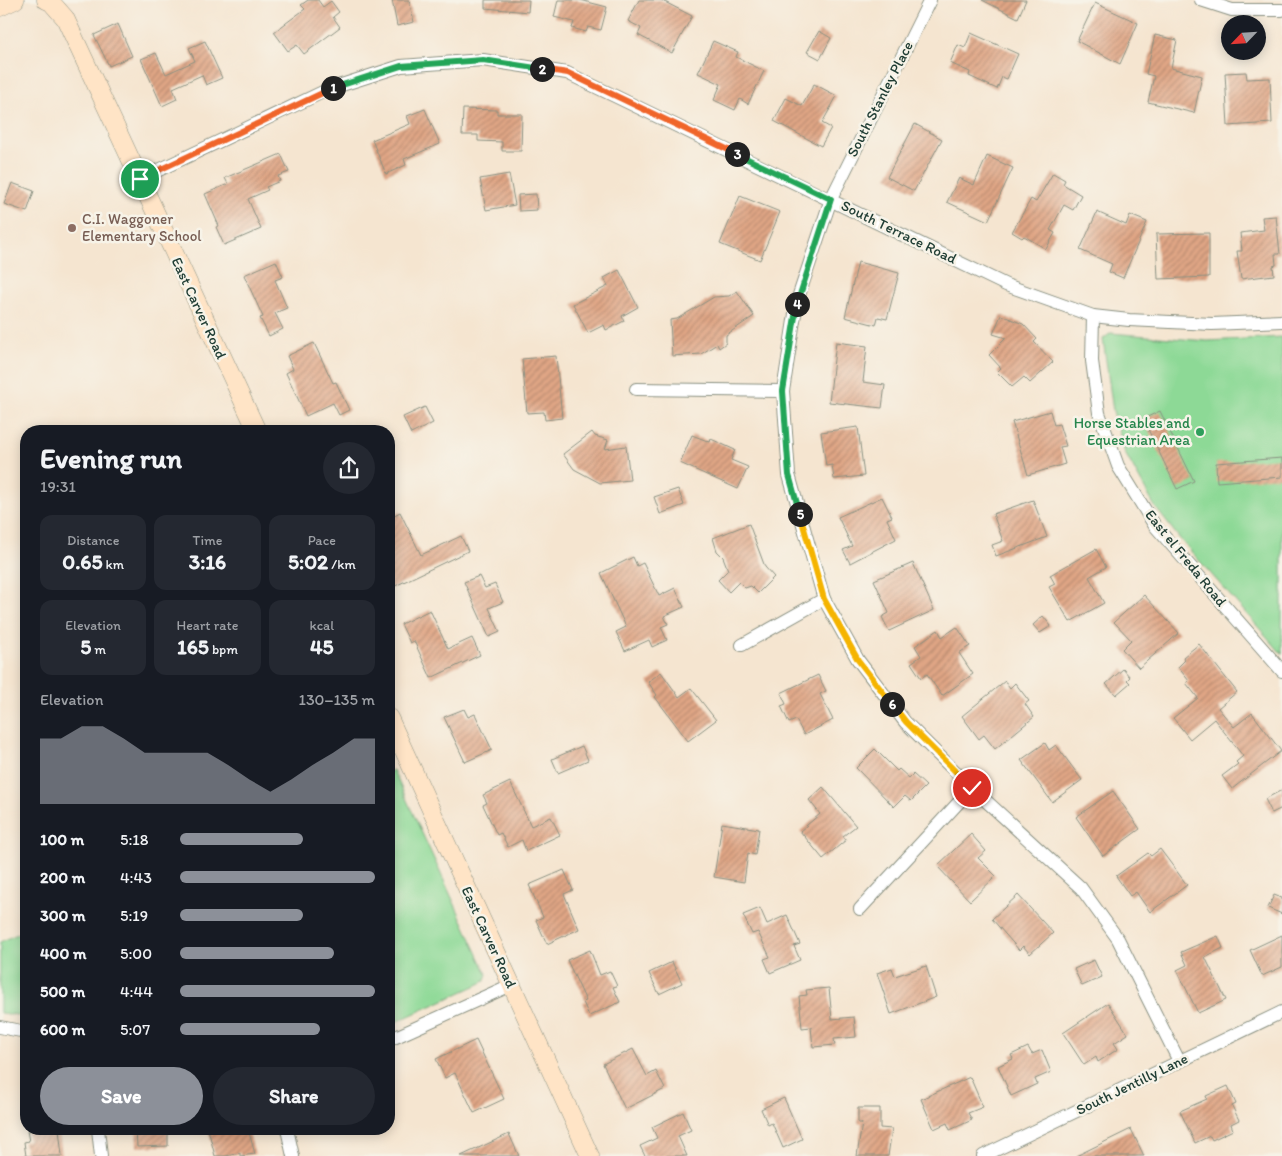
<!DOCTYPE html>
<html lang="en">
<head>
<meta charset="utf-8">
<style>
	:root { --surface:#171b24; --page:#242831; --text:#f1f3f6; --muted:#9ea1a6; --accent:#8c9099 }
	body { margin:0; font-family:Itim,sans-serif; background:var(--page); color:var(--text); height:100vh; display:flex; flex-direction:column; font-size:19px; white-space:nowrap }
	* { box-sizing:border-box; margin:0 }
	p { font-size:16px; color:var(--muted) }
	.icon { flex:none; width:28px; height:28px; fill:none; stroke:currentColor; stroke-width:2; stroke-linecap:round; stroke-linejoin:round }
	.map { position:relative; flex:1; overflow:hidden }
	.side { position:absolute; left:20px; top:425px; width:375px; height:710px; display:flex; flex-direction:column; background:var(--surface); border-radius:20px; box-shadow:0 2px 12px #0003 }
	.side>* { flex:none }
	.needle { width:32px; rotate:245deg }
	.controls { position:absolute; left:1221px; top:15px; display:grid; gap:10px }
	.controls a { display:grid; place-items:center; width:45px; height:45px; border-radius:50%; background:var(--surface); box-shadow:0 2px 12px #0003; font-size:25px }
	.pin { position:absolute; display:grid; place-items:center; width:42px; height:42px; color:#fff; margin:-21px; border:2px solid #fff; border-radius:50%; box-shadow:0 1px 5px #0007 }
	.km { position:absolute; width:25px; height:25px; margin:-12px; border-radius:50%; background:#222; color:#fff; font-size:14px; line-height:25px; text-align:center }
	.round { display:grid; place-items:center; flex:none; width:52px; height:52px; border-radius:26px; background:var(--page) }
	.headline { display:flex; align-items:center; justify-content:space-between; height:85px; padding:0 20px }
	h1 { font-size:28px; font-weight:700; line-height:38px }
	.stats { display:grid; grid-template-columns:repeat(3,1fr); gap:8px; height:85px; padding:5px 20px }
	.stats div { display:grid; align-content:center; border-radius:12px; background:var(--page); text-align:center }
	.stats b { font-size:21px; font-weight:700 }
	.stats small { font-size:14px; font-weight:400 }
	.stats p { font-size:14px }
	.chart { height:140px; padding:10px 20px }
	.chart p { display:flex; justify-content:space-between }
	.chart svg { width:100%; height:90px; margin-top:5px; fill:var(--accent); opacity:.7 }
	.action { display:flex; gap:10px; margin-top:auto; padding:10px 20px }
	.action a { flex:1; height:58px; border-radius:30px; background:var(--accent); color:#fff; font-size:20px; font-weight:700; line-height:58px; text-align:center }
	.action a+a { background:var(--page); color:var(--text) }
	ul { padding:0 20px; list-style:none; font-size:16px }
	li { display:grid; grid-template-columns:80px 60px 1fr; align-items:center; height:38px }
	li i { height:12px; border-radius:6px; background:var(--accent) }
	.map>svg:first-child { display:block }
	.park { fill:#8dd996; stroke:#568b65 }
	.building { fill:url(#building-hatch) }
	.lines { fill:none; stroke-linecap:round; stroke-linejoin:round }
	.street-casing { stroke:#8a9182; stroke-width:14 }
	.secondary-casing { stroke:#8a9182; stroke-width:19 }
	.street { stroke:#fff; stroke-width:12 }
	.secondary { stroke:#ffe4c6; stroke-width:18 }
	.split-1-casing { stroke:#fff; stroke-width:10 }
	.split-2-casing { stroke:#fff; stroke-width:10 }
	.split-3-casing { stroke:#fff; stroke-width:10 }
	.split-4-casing { stroke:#fff; stroke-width:10 }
	.split-5-casing { stroke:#fff; stroke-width:10 }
	.split-6-casing { stroke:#fff; stroke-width:10 }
	.split-7-casing { stroke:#fff; stroke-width:10 }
	.split-1 { stroke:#f0652b; stroke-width:6 }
	.split-2 { stroke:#22a559; stroke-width:6 }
	.split-3 { stroke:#f0652b; stroke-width:6 }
	.split-4 { stroke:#22a559; stroke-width:6 }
	.split-5 { stroke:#22a559; stroke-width:6 }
	.split-6 { stroke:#f5b400; stroke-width:6 }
	.split-7 { stroke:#f5b400; stroke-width:6 }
	.education-dot { fill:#8d6e63; stroke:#f7f3e8; stroke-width:2 }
	.leisure-dot { fill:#2e9e5b; stroke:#f7f3e8; stroke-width:2 }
	.labels { text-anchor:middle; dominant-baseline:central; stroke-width:5; stroke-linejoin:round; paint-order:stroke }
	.street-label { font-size:15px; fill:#1f3d34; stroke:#f7f3e8 }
	.education-label { font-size:15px; fill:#785e54; stroke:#f7f3e8; text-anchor:start }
	.leisure-label { font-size:15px; fill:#27864d; stroke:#f7f3e8; text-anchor:end }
</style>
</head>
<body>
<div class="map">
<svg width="1282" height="1156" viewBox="0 0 1282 1156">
	<defs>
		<pattern id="building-hatch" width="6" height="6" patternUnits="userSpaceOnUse" patternTransform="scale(1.25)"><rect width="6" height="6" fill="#e0a685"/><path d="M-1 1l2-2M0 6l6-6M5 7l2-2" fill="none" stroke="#b5886e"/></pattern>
	</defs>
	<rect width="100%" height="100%" fill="#f7f3e8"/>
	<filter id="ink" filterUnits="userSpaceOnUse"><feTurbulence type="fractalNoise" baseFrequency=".02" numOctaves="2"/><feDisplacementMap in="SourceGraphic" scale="10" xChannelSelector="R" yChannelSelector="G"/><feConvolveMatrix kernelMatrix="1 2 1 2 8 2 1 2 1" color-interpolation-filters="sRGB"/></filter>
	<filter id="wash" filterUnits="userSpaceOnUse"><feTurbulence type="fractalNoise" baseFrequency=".0096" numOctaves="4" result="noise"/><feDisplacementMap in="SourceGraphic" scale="20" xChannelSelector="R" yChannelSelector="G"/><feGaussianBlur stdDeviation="1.12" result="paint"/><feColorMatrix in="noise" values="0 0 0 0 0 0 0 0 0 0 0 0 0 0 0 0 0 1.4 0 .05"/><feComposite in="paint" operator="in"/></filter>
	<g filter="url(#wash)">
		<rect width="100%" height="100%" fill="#f5e5d0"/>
		<g class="park">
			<polygon points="1111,333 1207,341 1282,337 1282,654 1180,539 1155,507 1125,453 1113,411 1103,339"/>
			<polygon points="393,770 487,974 485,981 477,985 389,1025 389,772"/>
			<polygon points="26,930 26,1016 0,1013 0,942"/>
		</g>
		<g id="blocks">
			<g class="building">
				<polygon points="308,0 318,0 323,7 331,1 339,12 333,17 340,27 304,54 297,45 288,51 274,32 305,9 301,5"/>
				<polygon points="392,0 409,0 414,22 397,26"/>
				<polygon points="485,0 529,0 528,12 485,8"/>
				<polygon points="558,0 580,0 607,7 601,30 588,27 586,32 572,28 574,22 554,17"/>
				<polygon points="639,0 661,0 692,16 672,53 638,35 641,28 628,21"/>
				<polygon points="982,0 1026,0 1018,18"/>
				<polygon points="1095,3 1138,23 1120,64 1077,41"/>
				<polygon points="118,24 132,56 109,66 94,35"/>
				<polygon points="819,31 831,38 820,59 807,52"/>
				<polygon points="971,33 1018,54 1007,79 1002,77 997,89 969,76 970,72 950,63 958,45 965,48"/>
				<polygon points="1155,35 1177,40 1171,68 1202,76 1194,113 1148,102 1154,76 1146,74"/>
				<polygon points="205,41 222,78 206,85 202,75 173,88 177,99 162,106 141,59 156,53 166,74 195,61 189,48"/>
				<polygon points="713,41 738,52 736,57 764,71 748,104 740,99 735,110 714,100 721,84 698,73"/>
				<polygon points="1246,72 1247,79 1270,78 1272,123 1228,126 1225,73"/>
				<polygon points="814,84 837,96 822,123 831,128 821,146 774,121 786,98 802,106"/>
				<polygon points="425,109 440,144 404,159 406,165 386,174 372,140 410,124 407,116"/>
				<polygon points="463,109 497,110 497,114 522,114 521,151 502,151 502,142 478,141 478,135 462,135"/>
				<polygon points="915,124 942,139 914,191 887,177"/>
				<polygon points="281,154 289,172 278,176 280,181 266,187 268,190 248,199 261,229 224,245 216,227 219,226 205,194 228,184 225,178"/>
				<polygon points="987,156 1013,168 988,221 947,202 959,178 974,185"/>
				<polygon points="1053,173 1065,180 1063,184 1081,195 1073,210 1064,205 1050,230 1055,233 1046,249 1024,236 1022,238 1012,232 1031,199 1036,202"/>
				<polygon points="509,174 515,205 486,210 480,179"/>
				<polygon points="12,183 34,191 27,212 4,204"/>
				<polygon points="536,194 537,210 519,211 518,195"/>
				<polygon points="740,196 780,212 760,260 720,244"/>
				<polygon points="1097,212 1126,225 1130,215 1147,222 1123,278 1109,272 1112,264 1080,250"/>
				<polygon points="1276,216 1280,254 1275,254 1276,265 1273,266 1274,275 1241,279 1237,251 1242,251 1240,233 1264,230 1262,217"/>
				<polygon points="1209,233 1209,277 1158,279 1156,234"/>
				<polygon points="276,261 283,277 275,280 287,308 275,313 283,329 269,336 260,318 263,317 244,275"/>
				<polygon points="858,262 899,273 887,319 878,317 876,325 845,317"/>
				<polygon points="619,270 638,307 622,316 624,321 606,330 604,325 588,333 573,304 608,286 604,278"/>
				<polygon points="737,291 754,316 726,335 726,343 719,348 717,344 701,354 672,356 670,320 677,319 714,297 729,296"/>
				<polygon points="1001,315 1023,324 1037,339 1034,342 1053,362 1030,383 1024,377 1012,387 997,372 1001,368 989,355 1006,338 993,334"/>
				<polygon points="836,342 867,346 863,382 885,385 882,408 829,402"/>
				<polygon points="314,343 333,383 336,382 349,410 339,415 333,403 306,416 286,373 293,369 287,356"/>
				<polygon points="556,356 562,418 545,420 544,412 527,413 522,359"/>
				<polygon points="425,407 433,423 411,434 403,417"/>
				<polygon points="1050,411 1054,425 1059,424 1066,446 1060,447 1065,464 1028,475 1012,422"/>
				<polygon points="1160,411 1194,481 1177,489 1143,419"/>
				<polygon points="858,427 864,476 834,479 832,465 826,466 821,432"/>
				<polygon points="592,432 595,436 608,440 605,449 626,446 630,480 600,483 574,469 563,454"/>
				<polygon points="692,435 710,442 711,439 735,450 731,460 748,467 738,489 680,463"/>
				<polygon points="1282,458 1282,477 1217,482 1216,463"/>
				<polygon points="678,489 684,505 660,514 654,497"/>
				<polygon points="882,497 892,517 887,519 896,539 850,563 843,550 852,546 838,517"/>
				<polygon points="1033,500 1047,537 996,556 992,545 1003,541 993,514"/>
				<polygon points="400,512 421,555 461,536 468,551 389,589 389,518"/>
				<polygon points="749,524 765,567 774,577 758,593 751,586 745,588 739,582 729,592 718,580 728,570 723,557 717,551 713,538"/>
				<polygon points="1096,549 1106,567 1089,577 1104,603 1070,622 1049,587 1055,584 1050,575"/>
				<polygon points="633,557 637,566 643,563 659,596 675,588 684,607 664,616 668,624 661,627 667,640 652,647 649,640 625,651 616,632 626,627 601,573"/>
				<polygon points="913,563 934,610 889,631 882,617 889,613 874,580"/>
				<polygon points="479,576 485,588 495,584 503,602 489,608 500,632 489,637 464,582"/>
				<polygon points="1144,595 1179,633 1139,668 1122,649 1131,640 1114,622"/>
				<polygon points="430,610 448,649 472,638 480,655 431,678 414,641 410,643 401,624"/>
				<polygon points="1043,616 1051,626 1040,633 1033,625"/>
				<polygon points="957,627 970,646 959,653 973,674 942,696 927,674 921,678 911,663 921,656 915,646 938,630 942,637"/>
				<polygon points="1199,644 1237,692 1218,708 1234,727 1252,713 1281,751 1232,789 1222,776 1238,764 1236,762 1243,756 1214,719 1190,739 1173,718 1198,698 1186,683 1189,681 1178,667 1185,660 1183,657"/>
				<polygon points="1123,669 1130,677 1127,680 1130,683 1116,695 1106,684"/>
				<polygon points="661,672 679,697 691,688 716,720 688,741 655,697 657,695 648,682"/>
				<polygon points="818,675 826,691 820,694 833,720 804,735 796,720 789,723 781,706 786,704 781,693"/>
				<polygon points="1005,681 1010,688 1015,683 1029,701 1025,704 1034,717 995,749 984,735 979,739 962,716"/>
				<polygon points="464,709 468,717 475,714 492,750 465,762 444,717"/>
				<polygon points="1045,743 1049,750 1056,745 1082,780 1052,802 1021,760"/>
				<polygon points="582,746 588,760 558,773 552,759"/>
				<polygon points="875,749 897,771 899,769 909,778 913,774 926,786 911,801 905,796 894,807 856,768"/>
				<polygon points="510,782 531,826 551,817 560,835 526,851 522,840 508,847 501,833 497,835 483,805 487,803 483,795"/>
				<polygon points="823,787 856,826 843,836 846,840 823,859 800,831 820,814 809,800"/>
				<polygon points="1282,790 1282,808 1272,813 1265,799"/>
				<polygon points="1113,791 1140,829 1103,856 1076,817"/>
				<polygon points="722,823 759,829 755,855 748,853 744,882 714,877"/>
				<polygon points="971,834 986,851 978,858 996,876 970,901 937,866"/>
				<polygon points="1160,849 1187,885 1150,912 1136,892 1130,896 1116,876 1148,853 1151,856"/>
				<polygon points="564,870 573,890 564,894 579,929 547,944 536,920 543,917 529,885"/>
				<polygon points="1018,895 1053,933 1030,954 1023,946 1019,950 992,919"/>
				<polygon points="1274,895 1282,898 1282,914 1268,908"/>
				<polygon points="760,908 767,924 787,915 800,944 794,946 800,960 770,973 764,959 770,957 758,932 752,934 743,915"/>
				<polygon points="1282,935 1282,967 1262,976 1250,950"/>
				<polygon points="1218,936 1223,948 1205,957 1226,1000 1198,1013 1177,970 1187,965 1181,952"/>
				<polygon points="590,950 600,975 610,971 617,986 613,987 620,1002 589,1016 583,1002 586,1001 567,960"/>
				<polygon points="1094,960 1102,977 1082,986 1074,969"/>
				<polygon points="672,962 682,983 659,994 649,973"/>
				<polygon points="926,966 936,997 891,1014 877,973 892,968 895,976"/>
				<polygon points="829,988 832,1019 854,1017 856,1037 834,1039 835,1045 813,1047 811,1027 802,1028 799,996 807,995 806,990"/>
				<polygon points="1108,1003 1128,1034 1114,1043 1118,1049 1098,1062 1096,1057 1084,1065 1063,1033"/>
				<polygon points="476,1040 504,1099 474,1113 455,1073 445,1078 436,1059"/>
				<polygon points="1028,1047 1032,1054 1042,1050 1051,1072 1035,1079 1037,1084 1011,1096 998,1066 1013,1059 1011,1055"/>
				<polygon points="633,1049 647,1076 656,1071 665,1089 625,1109 603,1064"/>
				<polygon points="970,1077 983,1107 968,1113 972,1120 950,1130 947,1123 934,1129 921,1099"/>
				<polygon points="1228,1086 1236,1104 1232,1106 1239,1120 1231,1124 1233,1130 1212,1140 1210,1136 1195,1143 1180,1111 1207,1099 1206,1096"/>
				<polygon points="784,1098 802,1139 783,1148 772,1123 768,1125 761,1109"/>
				<polygon points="858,1108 880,1108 880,1128 892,1129 888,1156 857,1156 862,1123 858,1123"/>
				<polygon points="683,1112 691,1130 678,1136 687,1156 645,1156 640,1146 657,1138 652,1127"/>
				<polygon points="50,1129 59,1129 62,1156 26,1156 24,1142 29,1141 27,1131"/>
				<polygon points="136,1129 168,1129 168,1146 137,1147"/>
				<polygon points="208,1129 248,1129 255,1154 240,1156 240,1153 226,1156 215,1156"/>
				<polygon points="1131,1129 1144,1156 1076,1156"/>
				<polygon points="509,1134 519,1156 461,1156"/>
			</g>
		</g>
	</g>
	<g filter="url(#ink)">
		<use href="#blocks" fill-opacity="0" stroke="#8a9182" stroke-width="1"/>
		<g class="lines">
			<defs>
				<g id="street">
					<polyline points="930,0 831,199 797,301 783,391 789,475 824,599 858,660 905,722 972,788 1081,888 1118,939 1179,1061"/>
					<polyline points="1201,0 1232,10 1282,10"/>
					<polyline points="140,179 329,89 401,66 483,60 567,73 1006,285 1093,316 1129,320 1212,324 1282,321"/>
					<polyline points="1093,316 1092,361 1099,413 1118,466 1155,526 1282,671"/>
					<polyline points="636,389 783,391"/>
					<polyline points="742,645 824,599"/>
					<polyline points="860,909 972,788"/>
					<polyline points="0,1027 26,1032"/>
					<polyline points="389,1040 511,985"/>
					<polyline points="98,1129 101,1156"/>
					<polyline points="287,1129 293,1156"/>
					<polyline points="983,1156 1282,1012"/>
				</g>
				<g id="secondary">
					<polyline points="46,0 51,2 65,18 257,431"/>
					<polyline points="0,7 15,0"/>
					<polyline points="389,718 590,1156"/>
				</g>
			</defs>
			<use href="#street" class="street-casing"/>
			<use href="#secondary" class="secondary-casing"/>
			<use href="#street" class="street"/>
			<use href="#secondary" class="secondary"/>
		</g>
	</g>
	<g class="lines" filter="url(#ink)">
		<defs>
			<polyline id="split-1" points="140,179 333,88"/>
			<polyline id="split-2" points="333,88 401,66 483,60 542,69"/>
			<polyline id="split-3" points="542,69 568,73 737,154"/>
			<polyline id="split-4" points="737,154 831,199 797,304"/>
			<polyline id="split-5" points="797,304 783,391 789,475 800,514"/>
			<polyline id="split-6" points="800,514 824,599 858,660 892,704"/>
			<polyline id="split-7" points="892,704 906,722 972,788"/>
		</defs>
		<use href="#split-1" class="split-1-casing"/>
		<use href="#split-2" class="split-2-casing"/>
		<use href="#split-3" class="split-3-casing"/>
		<use href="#split-4" class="split-4-casing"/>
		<use href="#split-5" class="split-5-casing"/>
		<use href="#split-6" class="split-6-casing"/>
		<use href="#split-7" class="split-7-casing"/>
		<use href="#split-1" class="split-1"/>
		<use href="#split-2" class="split-2"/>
		<use href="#split-3" class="split-3"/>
		<use href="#split-4" class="split-4"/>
		<use href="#split-5" class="split-5"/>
		<use href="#split-6" class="split-6"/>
		<use href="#split-7" class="split-7"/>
	</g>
	<circle class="education-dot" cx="72" cy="228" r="5"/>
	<circle class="leisure-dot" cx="1200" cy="432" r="5"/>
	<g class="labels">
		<g class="street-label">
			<text transform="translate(880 99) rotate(-63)">South Stanley Place</text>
			<text transform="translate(899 232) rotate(26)">South Terrace Road</text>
			<text transform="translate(199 308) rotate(65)">East Carver Road</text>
			<text transform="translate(1186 558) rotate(51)">East el Freda Road</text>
			<text transform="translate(489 937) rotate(65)">East Carver Road</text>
			<text transform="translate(1132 1084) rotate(-26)">South Jentilly Lane</text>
		</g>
		<g class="education-label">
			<text x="82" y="219">C.I. Waggoner<tspan x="82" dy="17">Elementary School</tspan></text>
		</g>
		<g class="leisure-label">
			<text x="1190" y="423">Horse Stables and<tspan x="1190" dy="17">Equestrian Area</tspan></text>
		</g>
	</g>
</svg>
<div class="controls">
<a><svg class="needle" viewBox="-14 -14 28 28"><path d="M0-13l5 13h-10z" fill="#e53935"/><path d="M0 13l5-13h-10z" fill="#9ea1a6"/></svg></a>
</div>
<div class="pin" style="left:140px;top:179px;background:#1e9e55"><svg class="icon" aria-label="arrive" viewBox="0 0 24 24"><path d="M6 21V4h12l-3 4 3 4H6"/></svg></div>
<div class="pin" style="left:972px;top:788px;background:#d93025"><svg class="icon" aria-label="check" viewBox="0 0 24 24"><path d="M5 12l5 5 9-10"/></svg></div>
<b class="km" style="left:333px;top:88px">1</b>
<b class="km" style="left:542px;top:69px">2</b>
<b class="km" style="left:737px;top:154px">3</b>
<b class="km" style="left:797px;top:304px">4</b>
<b class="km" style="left:800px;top:514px">5</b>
<b class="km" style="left:892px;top:704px">6</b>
<section class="side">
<div class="headline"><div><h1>Evening run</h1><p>19:31</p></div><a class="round"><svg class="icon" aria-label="share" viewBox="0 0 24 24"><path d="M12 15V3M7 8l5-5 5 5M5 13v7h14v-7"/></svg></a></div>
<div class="stats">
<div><p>Distance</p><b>0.65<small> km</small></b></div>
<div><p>Time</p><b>3:16</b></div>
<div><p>Pace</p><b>5:02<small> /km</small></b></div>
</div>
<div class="stats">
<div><p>Elevation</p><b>5<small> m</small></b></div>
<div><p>Heart rate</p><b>165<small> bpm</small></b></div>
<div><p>kcal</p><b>45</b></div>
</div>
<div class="chart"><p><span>Elevation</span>130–135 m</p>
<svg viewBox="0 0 160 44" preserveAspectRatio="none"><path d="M0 44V12L10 12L20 6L30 6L40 12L50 19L60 19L70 19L80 19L90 25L100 32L110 38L120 32L130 25L140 19L150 12L160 12V44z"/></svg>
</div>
<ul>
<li><b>100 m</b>5:18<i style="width:63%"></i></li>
<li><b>200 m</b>4:43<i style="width:100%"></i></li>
<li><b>300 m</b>5:19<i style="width:63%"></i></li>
<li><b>400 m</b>5:00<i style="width:79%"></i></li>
<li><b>500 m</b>4:44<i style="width:100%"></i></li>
<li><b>600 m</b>5:07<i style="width:72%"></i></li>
</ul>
<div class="action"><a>Save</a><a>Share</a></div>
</section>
</div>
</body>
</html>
